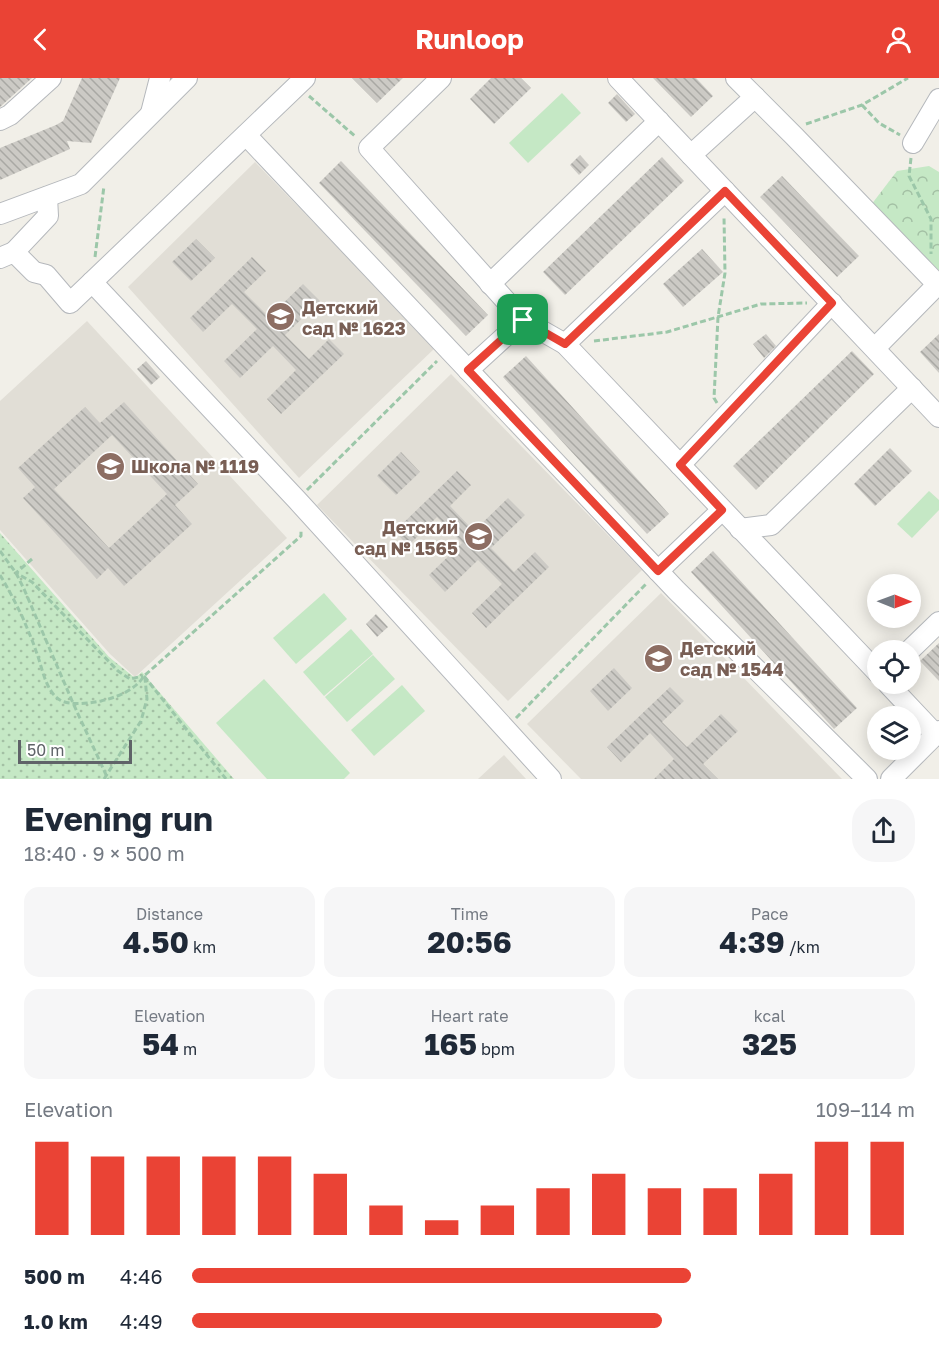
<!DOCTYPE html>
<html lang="en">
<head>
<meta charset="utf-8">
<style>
	:root { --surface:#fff; --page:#f6f6f7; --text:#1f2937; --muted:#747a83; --accent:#ea4335 }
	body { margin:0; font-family:"Golos Text",sans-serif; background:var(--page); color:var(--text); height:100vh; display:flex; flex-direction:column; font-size:22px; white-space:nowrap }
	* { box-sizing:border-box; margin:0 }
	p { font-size:20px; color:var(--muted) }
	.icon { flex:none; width:33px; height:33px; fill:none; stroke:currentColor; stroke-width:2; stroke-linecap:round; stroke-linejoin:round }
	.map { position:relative; height:701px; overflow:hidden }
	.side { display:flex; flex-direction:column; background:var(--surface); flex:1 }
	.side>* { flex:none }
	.needle { width:39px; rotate:91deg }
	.controls { position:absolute; left:867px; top:496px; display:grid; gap:12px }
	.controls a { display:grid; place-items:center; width:54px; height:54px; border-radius:50%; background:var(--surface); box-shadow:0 3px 15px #0003; font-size:30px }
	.scale { position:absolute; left:18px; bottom:15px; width:114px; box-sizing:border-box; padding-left:6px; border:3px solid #5f6368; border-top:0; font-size:16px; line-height:21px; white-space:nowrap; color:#5f6368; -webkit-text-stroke:4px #fff; paint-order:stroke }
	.pin { position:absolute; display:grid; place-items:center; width:51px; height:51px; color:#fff; margin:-26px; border-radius:12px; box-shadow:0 3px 9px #0006 }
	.round { display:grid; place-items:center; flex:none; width:63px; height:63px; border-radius:24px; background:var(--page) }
	.head { display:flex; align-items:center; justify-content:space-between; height:102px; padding:0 24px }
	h1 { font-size:33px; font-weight:700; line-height:45px }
	.figures { display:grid; grid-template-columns:repeat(3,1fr); gap:9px; height:102px; padding:6px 24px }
	.figures div { display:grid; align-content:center; border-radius:15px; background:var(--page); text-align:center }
	.figures b { font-size:30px; font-weight:700 }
	.figures small { font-size:16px; font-weight:400 }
	.figures p { font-size:16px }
	.chart { height:168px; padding:12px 24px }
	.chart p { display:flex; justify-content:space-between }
	.chart svg { width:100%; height:108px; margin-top:6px; stroke:var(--accent); stroke-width:6 }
	ul { padding:0 24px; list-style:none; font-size:20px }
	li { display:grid; grid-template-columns:96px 72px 1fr; align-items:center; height:45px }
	li i { height:15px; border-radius:8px; background:var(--accent) }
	header { display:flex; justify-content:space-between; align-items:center; height:78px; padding:0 24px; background:var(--accent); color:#fff; font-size:27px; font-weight:700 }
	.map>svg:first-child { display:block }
	.education { fill:#e1ded6 }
	.forest { fill:url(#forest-crowns) }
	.park { fill:url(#park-dots) }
	.garden { fill:#c5e8c5 }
	.building { fill:url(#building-back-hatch); fill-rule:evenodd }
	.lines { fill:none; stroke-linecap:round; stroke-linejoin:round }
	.minor-casing { stroke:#b5b8bc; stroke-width:22 }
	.path { stroke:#9cc7a9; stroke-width:3; stroke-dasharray:6 3; stroke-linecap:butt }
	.minor { stroke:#fff; stroke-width:20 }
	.route-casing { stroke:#fff; stroke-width:12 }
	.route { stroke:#ea4335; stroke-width:8 }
	.labels { text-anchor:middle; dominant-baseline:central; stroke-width:4.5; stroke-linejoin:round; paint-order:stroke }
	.education-label { font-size:18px; font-weight:bold; fill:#785e54; stroke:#fff; text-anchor:start }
</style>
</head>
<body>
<header><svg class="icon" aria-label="back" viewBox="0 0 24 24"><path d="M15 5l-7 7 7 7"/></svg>Runloop<svg class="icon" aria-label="person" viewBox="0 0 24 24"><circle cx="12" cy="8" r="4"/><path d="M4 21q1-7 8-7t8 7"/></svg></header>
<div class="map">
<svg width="939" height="701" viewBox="0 0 939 701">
	<defs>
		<pattern id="forest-crowns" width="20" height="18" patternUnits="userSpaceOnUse" patternTransform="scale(1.5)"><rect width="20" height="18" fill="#c5e8c5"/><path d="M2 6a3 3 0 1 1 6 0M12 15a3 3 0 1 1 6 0" fill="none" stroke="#a3c0a4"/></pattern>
		<pattern id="park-dots" width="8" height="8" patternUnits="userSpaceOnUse" patternTransform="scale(1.5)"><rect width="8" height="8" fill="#c5e8c5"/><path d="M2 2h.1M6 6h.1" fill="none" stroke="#a3c0a4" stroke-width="1.8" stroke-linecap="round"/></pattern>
		<pattern id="building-back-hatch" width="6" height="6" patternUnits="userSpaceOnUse" patternTransform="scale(1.5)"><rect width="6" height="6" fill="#cccac5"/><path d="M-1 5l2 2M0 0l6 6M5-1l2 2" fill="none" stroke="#a9a8a4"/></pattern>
	</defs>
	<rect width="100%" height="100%" fill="#f1efe8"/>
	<g class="education">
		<polygon points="255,84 435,270 299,400 128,209"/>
		<polygon points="87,243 287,460 135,599 110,576 0,452 0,323"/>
		<polygon points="451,296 642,492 508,623 317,427"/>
		<polygon points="661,515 842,701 581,701 527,646"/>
		<polygon points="504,677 526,701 478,701 492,688"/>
	</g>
	<polygon class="forest" points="929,88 939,94 939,197 871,127 897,93"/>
	<polygon class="park" points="0,455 109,579 135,600 142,594 234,701 0,701"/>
	<g class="garden">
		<polygon points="562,15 581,35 528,85 509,65"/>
		<polygon points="929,413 939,422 939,432 912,460 897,446"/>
		<polygon points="324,515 347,541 296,586 273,560"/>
		<polygon points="351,551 373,576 324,618 303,594"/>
		<polygon points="373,577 395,601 347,644 325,619"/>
		<polygon points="264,601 350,695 344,701 267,701 216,645"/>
		<polygon points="402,607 425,633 374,678 351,652"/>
	</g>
	<g class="building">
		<polygon points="0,0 32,0 0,29"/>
		<polygon points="82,0 120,0 91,65 67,63 70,71 0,102 0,70 56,47 63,43"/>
		<polygon points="352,0 403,0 377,25"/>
		<polygon points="491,0 521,0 531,10 494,46 470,21"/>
		<polygon points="653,0 696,0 713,18 691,39"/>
		<polygon points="617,16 635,36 626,44 608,25"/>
		<polygon points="580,77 589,87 579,97 570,87"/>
		<polygon points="662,79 684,103 565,217 543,194"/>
		<polygon points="341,83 488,237 466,258 319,105"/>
		<polygon points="782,98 859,178 837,199 760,119"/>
		<polygon points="196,161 215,180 191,203 172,184"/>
		<polygon points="702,171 723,194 683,229 663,206"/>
		<polygon points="252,179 266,193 244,214 269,239 303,206 320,223 285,257 309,281 329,261 344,276 281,336 267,321 296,292 273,268 240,300 224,283 257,251 232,226 203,254 190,240"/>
		<polygon points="766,256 776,268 764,280 753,266"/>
		<polygon points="939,256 939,295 920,274"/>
		<polygon points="852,273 874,296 756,412 733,388"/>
		<polygon points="526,278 669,436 647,456 503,299"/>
		<polygon points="146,283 160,299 151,307 137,291"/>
		<path d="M 124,324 L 198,406 L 175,427 L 192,446 L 124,508 L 108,490 L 97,501 L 23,420 L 35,409 L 18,390 L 85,329 L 100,345 ZM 112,357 L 167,416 L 109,470 L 54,411 Z"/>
		<polygon points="890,370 912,393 875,428 854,406"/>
		<polygon points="401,374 420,394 396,417 377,398"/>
		<polygon points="457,393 471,407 450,428 474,453 508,420 525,437 491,470 514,494 535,474 549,489 486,550 472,535 502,506 478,482 445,514 429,497 462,465 437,439 408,468 395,453"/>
		<polygon points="713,473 857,630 834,651 691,494"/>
		<polygon points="376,536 388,549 377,559 366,546"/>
		<polygon points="939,565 939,603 920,583"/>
		<polygon points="614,590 632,610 608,633 590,613"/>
		<polygon points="670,609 684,623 662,644 687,669 721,636 738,653 703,686 718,701 654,701 674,681 650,655 621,684 607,669"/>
	</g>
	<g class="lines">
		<defs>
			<g id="minor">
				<polyline points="305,0 92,204 297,422 551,701"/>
				<polyline points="441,0 369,70 523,242 565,266 878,595"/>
				<polyline points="618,0 939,339"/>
				<polyline points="736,0 794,58 939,208"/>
				<polyline points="151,35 160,0"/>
				<polyline points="0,42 10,37 51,0"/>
				<polyline points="246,57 676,512 867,701"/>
				<polyline points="913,65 939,21"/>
				<polyline points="691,77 755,19"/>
				<polyline points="0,136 81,106 187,0"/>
				<polyline points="14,174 48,138 47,119"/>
				<polyline points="0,180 14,174 34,194 46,197 70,225 92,204"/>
				<polyline points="490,206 659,43"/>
				<polyline points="565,266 725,113"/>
				<polyline points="875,270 938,206"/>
				<polyline points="468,292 523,242"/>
				<polyline points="680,387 832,225"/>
				<polyline points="740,451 771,447 912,310"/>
				<polyline points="658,493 722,432"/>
				<polyline points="909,573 939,544"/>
				<polyline points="888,606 936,657"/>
				<polyline points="891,701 939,653"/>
			</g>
		</defs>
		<use href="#minor" class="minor-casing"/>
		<g class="path">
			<polyline points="309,18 356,59"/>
			<polyline points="862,27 879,45 900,57"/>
			<polyline points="806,46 862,27 908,0"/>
			<polyline points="911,80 909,98 931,141 931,176"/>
			<polyline points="95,179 104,108"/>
			<polyline points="594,263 667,254 761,226 807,225"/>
			<polyline points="717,325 714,320 718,239 725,195 724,138"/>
			<polyline points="307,412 437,283"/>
			<polyline points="0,473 16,495 24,511 73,625 108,701"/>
			<polyline points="32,481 16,495 32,504 118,593 130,601 143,598"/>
			<path d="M 0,497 C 8,510 15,524 22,538 C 27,550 32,561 36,573 C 42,588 45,613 60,622 C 69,628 91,625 101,623 C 118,619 135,612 144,598 L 301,458 L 301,453"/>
			<polyline points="144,598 226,701"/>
			<polyline points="516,640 647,505"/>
			<polyline points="104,701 141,643 147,621 145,600"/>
		</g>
		<use href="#minor" class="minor"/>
	</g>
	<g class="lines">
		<defs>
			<polygon id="route" points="725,113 832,225 680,387 722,432 658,493 468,292 523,242 565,266"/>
		</defs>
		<use href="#route" class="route-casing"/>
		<use href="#route" class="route"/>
	</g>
	<defs>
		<symbol id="school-disc" viewBox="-11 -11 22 22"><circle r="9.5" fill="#8d6e63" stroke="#fff"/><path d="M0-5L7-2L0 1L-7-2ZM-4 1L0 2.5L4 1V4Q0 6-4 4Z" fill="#fff"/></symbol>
	</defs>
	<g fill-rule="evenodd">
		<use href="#school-disc" x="264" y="222" width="33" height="33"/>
		<use href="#school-disc" x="94" y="372" width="33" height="33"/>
		<use href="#school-disc" x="462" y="442" width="33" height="33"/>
		<use href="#school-disc" x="642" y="564" width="33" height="33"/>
	</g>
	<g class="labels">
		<g class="education-label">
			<text x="302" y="229">Детский<tspan x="302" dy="21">сад № 1623</tspan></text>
			<text x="131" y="388">Школа № 1119</text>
			<text x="458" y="449" text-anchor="end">Детский<tspan x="458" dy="21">сад № 1565</tspan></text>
			<text x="680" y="570">Детский<tspan x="680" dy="21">сад № 1544</tspan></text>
		</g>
	</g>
</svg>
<div class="controls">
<a><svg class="needle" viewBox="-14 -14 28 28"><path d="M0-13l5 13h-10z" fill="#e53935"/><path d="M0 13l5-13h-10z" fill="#747a83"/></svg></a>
<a><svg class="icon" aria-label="locate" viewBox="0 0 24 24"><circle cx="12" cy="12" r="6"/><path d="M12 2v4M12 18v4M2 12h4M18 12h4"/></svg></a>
<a><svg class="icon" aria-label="layers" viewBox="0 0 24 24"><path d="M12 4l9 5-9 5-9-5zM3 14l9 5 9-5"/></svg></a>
</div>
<div class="scale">50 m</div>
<div class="pin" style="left:523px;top:242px;background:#1e9e55"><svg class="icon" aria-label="arrive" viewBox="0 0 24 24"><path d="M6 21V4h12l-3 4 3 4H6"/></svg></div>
</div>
<section class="side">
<div class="head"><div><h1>Evening run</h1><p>18:40 · 9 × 500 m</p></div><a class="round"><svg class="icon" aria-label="share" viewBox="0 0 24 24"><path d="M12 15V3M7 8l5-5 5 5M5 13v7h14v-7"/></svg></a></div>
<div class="figures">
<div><p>Distance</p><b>4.50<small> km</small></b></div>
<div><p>Time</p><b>20:56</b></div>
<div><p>Pace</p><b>4:39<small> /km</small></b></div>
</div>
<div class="figures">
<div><p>Elevation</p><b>54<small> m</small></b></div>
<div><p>Heart rate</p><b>165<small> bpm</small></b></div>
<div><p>kcal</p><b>325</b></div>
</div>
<div class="chart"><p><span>Elevation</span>109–114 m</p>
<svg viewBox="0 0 160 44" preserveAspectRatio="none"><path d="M5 44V6M15 44V12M25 44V12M35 44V12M45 44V12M55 44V19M65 44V32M75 44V38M85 44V32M95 44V25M105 44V19M115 44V25M125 44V25M135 44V19M145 44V6M155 44V6"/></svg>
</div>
<ul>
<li><b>500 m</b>4:46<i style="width:69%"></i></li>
<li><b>1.0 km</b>4:49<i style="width:65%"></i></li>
</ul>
</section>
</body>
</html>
